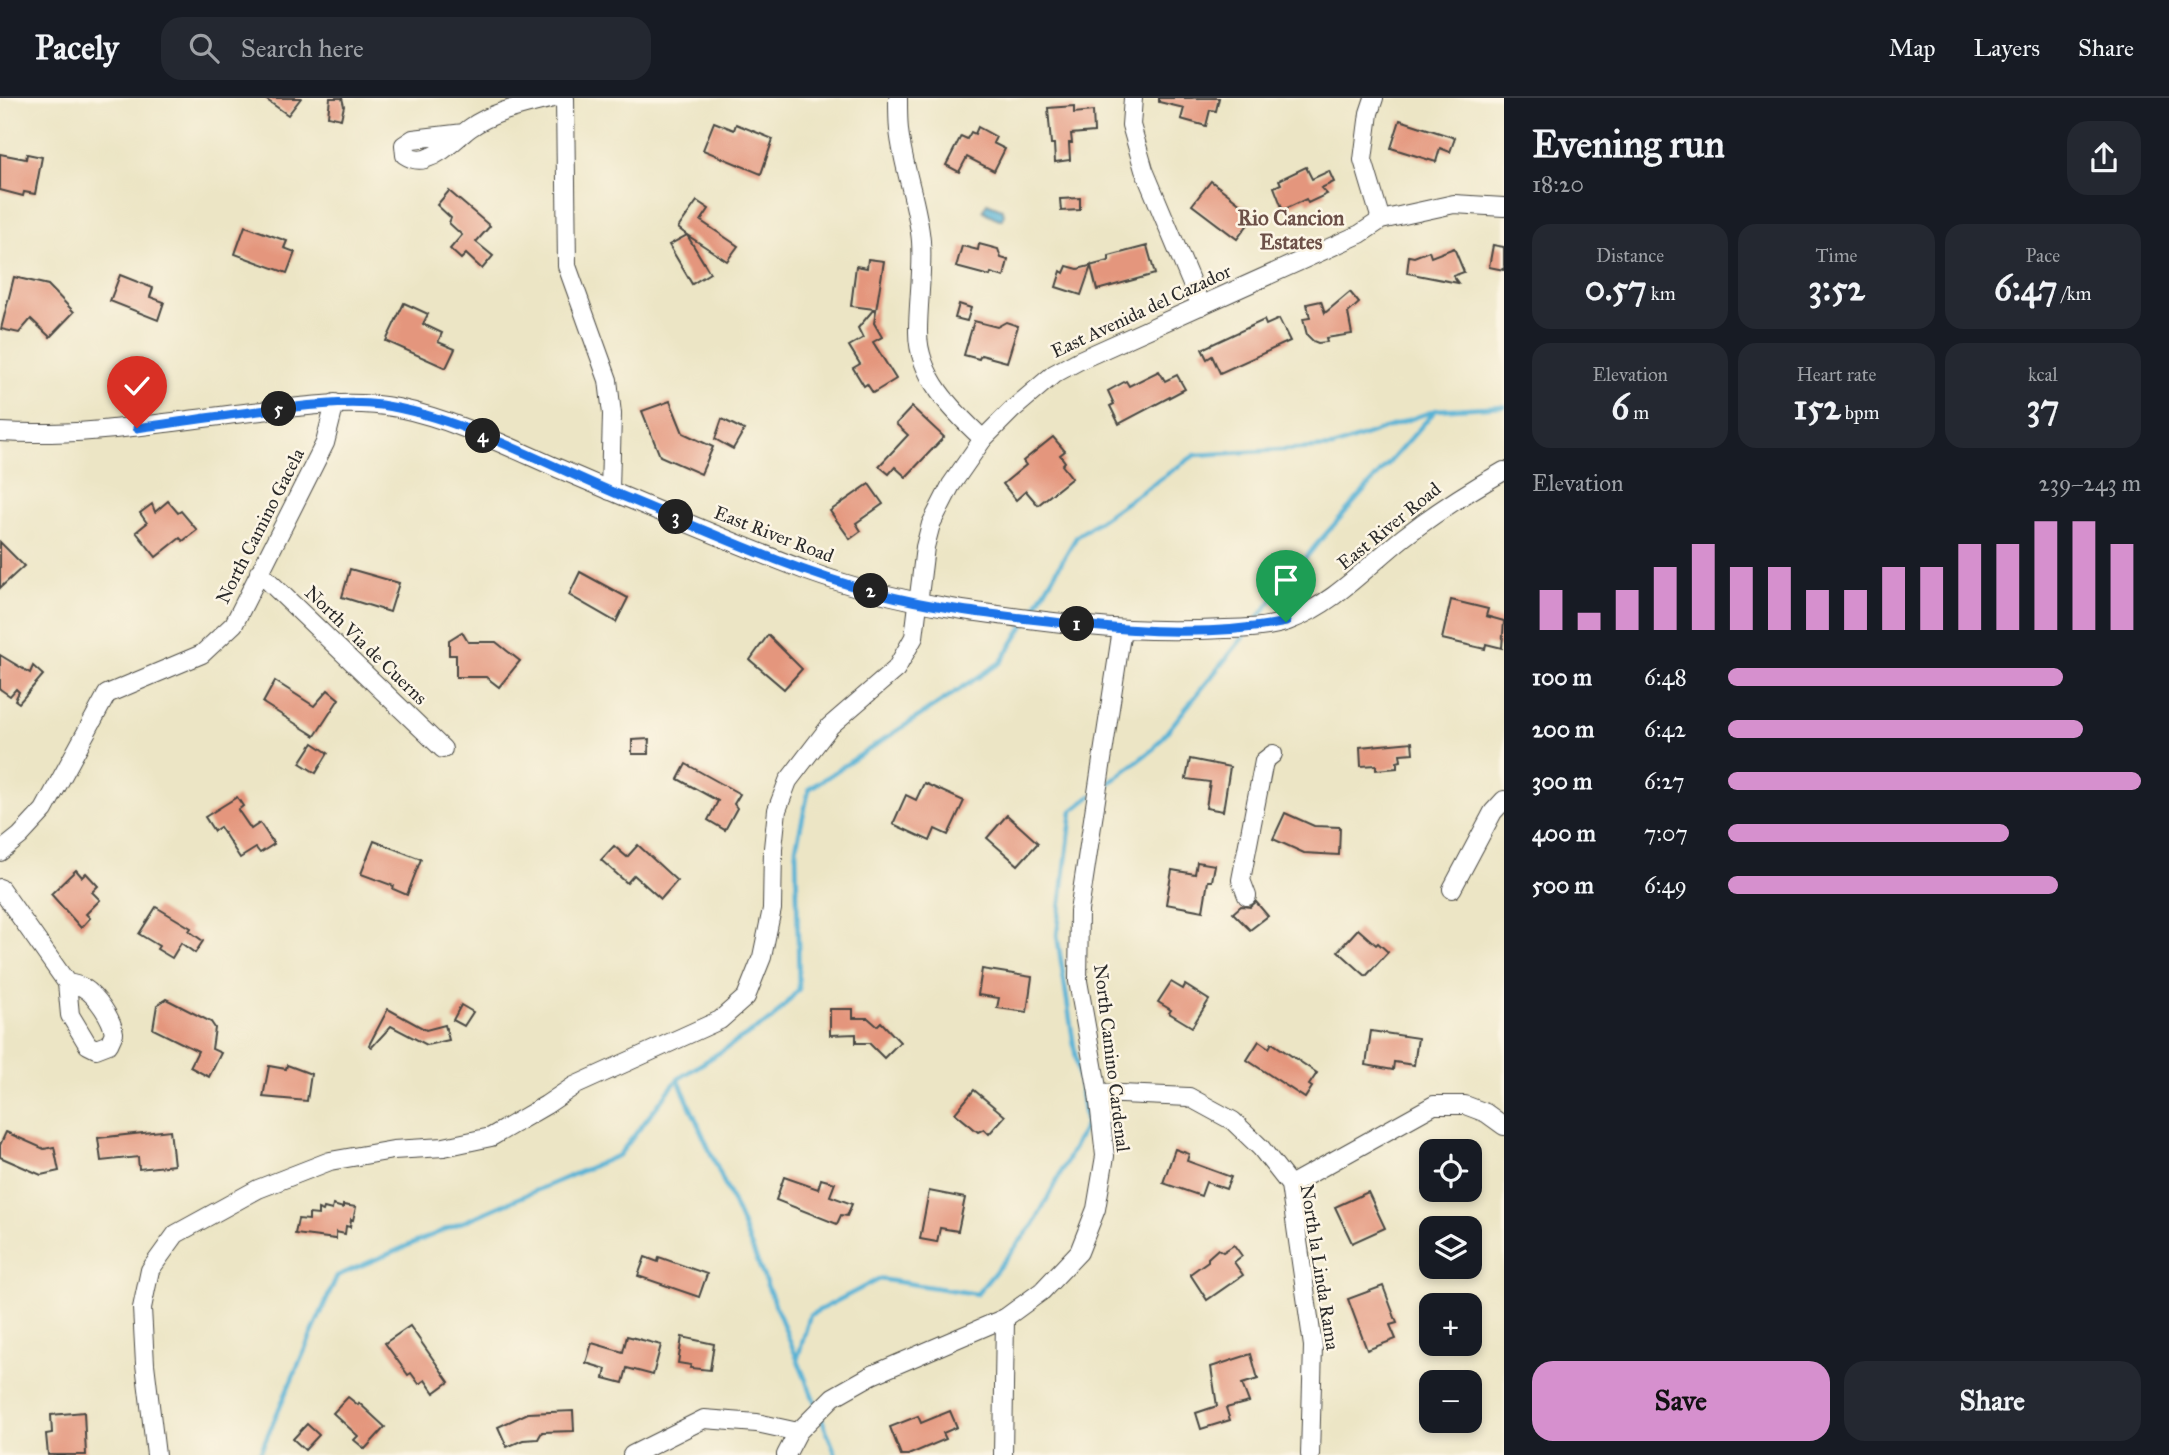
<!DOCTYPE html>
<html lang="en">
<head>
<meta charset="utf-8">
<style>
	:root { --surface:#171b24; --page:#242831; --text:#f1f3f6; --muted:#9ea1a6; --line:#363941; --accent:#d690ce }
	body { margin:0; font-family:"IM FELL Great Primer",serif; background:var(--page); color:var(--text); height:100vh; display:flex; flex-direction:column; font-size:26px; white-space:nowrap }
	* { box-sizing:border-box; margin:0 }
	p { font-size:23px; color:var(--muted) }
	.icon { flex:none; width:38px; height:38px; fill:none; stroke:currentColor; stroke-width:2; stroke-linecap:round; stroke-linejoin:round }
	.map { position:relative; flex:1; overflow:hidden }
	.sheet { display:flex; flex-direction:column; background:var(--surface); width:665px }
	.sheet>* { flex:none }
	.tools { position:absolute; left:1419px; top:1041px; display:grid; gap:14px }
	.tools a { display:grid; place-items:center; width:63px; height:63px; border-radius:14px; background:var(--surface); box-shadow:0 4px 10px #0003; font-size:35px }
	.pin { position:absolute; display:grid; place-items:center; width:60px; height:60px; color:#fff; margin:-72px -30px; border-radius:50% 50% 50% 0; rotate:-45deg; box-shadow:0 0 7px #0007 }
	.pin .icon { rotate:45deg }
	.km { position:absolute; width:35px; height:35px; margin:-18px; border-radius:50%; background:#222; color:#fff; font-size:19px; line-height:35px; text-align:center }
	.round { display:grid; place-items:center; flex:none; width:74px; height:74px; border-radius:21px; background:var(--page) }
	.headline { display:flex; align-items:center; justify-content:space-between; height:119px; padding:0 28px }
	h1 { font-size:38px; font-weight:700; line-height:52px }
	.figures { display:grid; grid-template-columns:repeat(3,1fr); gap:10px; height:119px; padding:7px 28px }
	.figures div { display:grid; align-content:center; border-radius:18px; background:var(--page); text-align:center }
	.figures b { font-size:35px; font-weight:700 }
	.figures small { font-size:19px; font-weight:400 }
	.figures p { font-size:19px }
	.chart { height:196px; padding:14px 28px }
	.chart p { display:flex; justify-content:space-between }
	.chart svg { width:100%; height:126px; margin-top:7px; stroke:var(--accent); stroke-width:6 }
	.primary-button { display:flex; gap:14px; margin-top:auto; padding:14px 28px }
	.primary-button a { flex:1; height:80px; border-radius:21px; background:var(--accent); color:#111; font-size:28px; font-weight:700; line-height:80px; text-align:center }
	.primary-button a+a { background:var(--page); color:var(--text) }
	ul { padding:0 28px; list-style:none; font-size:23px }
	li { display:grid; grid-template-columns:112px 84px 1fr; align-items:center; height:52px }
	li i { height:18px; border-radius:9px; background:var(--accent) }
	header { display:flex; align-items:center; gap:42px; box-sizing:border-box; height:98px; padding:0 35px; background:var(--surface); border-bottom:2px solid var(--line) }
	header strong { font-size:33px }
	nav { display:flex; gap:38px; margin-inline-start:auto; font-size:24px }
	.search { width:490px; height:63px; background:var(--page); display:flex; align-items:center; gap:18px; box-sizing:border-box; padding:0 24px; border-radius:21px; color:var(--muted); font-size:26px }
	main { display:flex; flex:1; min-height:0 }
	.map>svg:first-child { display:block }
	.water { fill:#57b2d5; stroke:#416e80; stroke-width:2 }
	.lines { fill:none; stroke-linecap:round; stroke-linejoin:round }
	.stream { stroke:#57b2d5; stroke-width:4.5 }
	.building { fill:#e4967d }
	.minor-casing { stroke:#484742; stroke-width:20 }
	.minor { stroke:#fff; stroke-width:18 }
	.route-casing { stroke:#fff; stroke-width:14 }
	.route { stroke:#1a73e8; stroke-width:9 }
	.labels { text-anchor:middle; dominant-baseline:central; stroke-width:5; stroke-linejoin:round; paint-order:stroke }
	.street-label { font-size:19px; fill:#2b2b2b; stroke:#fcf5e5 }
	.neighbourhood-label { font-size:21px; font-weight:bold; fill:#6c5048; stroke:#fcf5e5 }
</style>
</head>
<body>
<header>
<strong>Pacely</strong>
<div class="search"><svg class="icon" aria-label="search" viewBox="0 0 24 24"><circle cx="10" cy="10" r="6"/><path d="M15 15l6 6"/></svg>Search here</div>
<nav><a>Map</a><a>Layers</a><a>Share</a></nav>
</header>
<main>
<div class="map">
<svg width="1504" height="1357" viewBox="0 0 1504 1357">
	<rect width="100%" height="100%" fill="#fcf5e5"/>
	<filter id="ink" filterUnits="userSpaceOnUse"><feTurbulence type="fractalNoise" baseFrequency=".0143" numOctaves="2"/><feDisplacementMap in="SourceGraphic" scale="14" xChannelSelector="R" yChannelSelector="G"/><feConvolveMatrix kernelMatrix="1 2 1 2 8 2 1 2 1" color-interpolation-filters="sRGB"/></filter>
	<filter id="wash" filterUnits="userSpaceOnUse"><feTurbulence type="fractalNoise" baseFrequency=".00686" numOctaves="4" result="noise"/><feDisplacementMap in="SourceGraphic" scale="28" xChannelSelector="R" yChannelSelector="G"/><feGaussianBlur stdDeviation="1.57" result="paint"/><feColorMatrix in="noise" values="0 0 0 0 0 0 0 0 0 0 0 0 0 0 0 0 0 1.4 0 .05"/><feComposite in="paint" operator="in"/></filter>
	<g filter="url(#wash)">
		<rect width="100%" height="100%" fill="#ece5c5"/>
		<path class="water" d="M 987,105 L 1002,111 L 1004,115 L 1003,121 C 999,122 987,116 983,112 Z"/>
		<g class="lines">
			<g class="stream">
				<polyline points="1031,516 1077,438 1195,357 1333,349 1436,312 1504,308"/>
				<polyline points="1254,525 1316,447 1435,313"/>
				<polyline points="1104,689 1153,651 1245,537"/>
				<polyline points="798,1259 810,1217 879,1181 977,1196 1034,1126 1086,1026 1057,837 1072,713 1091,698"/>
				<polyline points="816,1307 740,1121 678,981 772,921 799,891 796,750 809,691 1001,564 1024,527"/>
				<polyline points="821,1319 836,1357"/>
				<polyline points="259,1357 337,1178 619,1057 678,981"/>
			</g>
		</g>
		<g id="blocks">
			<g class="building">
				<polygon points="264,0 301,0 288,17"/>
				<polygon points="330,0 342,0 344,8 341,21 328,18"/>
				<polygon points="1159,0 1219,0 1216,13 1210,12 1206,28 1181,21 1184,10 1159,4"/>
				<polygon points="1074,8 1074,15 1093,13 1094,34 1071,36 1072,45 1069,45 1070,62 1055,64 1054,46 1051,46 1048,10"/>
				<polygon points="1400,22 1455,40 1450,54 1440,50 1436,64 1391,50"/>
				<polygon points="714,24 734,32 736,26 773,41 761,76 703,52"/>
				<polygon points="978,29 996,39 993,45 1005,51 994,73 967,59 959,74 946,67 961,38 967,41 971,34 975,36"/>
				<polygon points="0,56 26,61 27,56 42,59 35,96 24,94 23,98 0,92"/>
				<polygon points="1306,69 1312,81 1329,73 1334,84 1321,90 1327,96 1308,105 1306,101 1283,112 1274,89 1281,86 1279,82"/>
				<polygon points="1211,83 1255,117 1237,141 1192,107"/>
				<polygon points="449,93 490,128 476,144 493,158 482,171 466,156 461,161 450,151 462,137 449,125 451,120 437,107"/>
				<polygon points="1080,100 1080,112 1061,113 1060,101"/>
				<polygon points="697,103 709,111 701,123 738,148 727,163 687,137 710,175 692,186 669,147 687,137 678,130"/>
				<polygon points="245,128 287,143 284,150 295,154 287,175 235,156"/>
				<polygon points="979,146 998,151 1001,160 1008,162 1004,179 991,175 990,178 956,169 962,148 978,152"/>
				<polygon points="1493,147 1504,149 1504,172 1489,169"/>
				<polygon points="1147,148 1155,176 1097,192 1091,168 1081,197 1056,189 1061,173 1064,175 1067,168 1078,171 1109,163 1109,158"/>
				<polygon points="1454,150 1464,174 1453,178 1458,185 1407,175 1409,158 1414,159 1429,153 1431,159"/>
				<polygon points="868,161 884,163 874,225 882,239 873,244 896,281 873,295 867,286 864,288 853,270 860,266 849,248 863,240 858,230 874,211 851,208 856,168 867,170"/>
				<polygon points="120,177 153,190 150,199 164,204 158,222 110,203"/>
				<polygon points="14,179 48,187 74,214 50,239 31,221 19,235 1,231"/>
				<polygon points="1350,194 1359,205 1348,215 1352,236 1326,240 1327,244 1318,245 1313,243 1307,237 1303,221 1310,220 1307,206 1321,203 1325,215"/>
				<polygon points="404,205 428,216 423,226 442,235 438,244 455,251 446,270 386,243"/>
				<polygon points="959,206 971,210 967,223 955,220"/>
				<polygon points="1279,221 1290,243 1220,275 1212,258 1207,261 1202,251 1264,222 1266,227"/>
				<polygon points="974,223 997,229 1006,224 1018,228 1007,264 981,257 979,261 964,257"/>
				<polygon points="1159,273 1165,283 1177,277 1185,291 1119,326 1110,308 1114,306 1108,293 1126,283 1129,288"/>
				<polygon points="670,303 683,335 713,349 701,376 660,358 642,313"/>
				<polygon points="912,309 944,339 906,379 895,369 889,376 879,368 908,337 896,326"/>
				<polygon points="722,321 744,332 733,351 715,341"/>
				<polygon points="1053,339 1065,353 1060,357 1065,364 1062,367 1072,380 1038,407 1026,393 1016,402 1003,386 1026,367 1023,363"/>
				<polygon points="869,386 883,406 856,425 861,433 850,441 830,413"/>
				<polygon points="168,403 178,415 181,413 197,432 183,443 180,440 156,459 136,434 147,425 140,415 152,406 155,414"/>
				<polygon points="0,444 24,468 0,490"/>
				<polygon points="350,471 399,485 390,514 342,499"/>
				<polygon points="580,474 628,500 616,524 569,497"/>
				<polygon points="1451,502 1488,511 1486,518 1504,523 1502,550 1486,546 1485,551 1442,541"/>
				<polygon points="462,534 468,544 496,544 520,563 499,589 486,579 456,579 456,557 449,557 449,542"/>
				<polygon points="768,537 802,571 784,591 750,562"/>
				<polygon points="0,557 30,575 33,568 43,577 19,605 15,602 19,594 16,591 10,598 0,591"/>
				<polygon points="275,583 314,608 328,592 339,601 315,638 263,605"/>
				<polygon points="649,641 648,656 632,656 632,642"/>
				<polygon points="1412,644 1413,655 1400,656 1401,663 1397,664 1397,670 1376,672 1376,667 1361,668 1360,649"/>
				<polygon points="313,645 328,655 316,675 300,665"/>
				<polygon points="1190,661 1230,669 1223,713 1206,710 1210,684 1186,681"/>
				<polygon points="686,666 740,696 734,706 737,710 725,732 708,722 718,703 678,681"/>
				<polygon points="924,685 964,703 948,737 935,731 930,743 893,726 906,697 916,702"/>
				<polygon points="237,699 243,708 238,712 251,731 260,725 274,746 260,755 256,750 240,760 220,729 214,733 205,719"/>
				<polygon points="1285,715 1314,728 1340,729 1339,757 1304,755 1273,741"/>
				<polygon points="1007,717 1038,745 1018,767 987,740"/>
				<polygon points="374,743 421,761 407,797 393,791 394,788 361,776"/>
				<polygon points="638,747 677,783 661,801 634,777 627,785 601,762 614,748 627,759"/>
				<polygon points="1197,764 1215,767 1212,783 1208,783 1203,813 1166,806 1172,772 1195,776"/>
				<polygon points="76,772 82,779 86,775 98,788 92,794 100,802 86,816 90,820 81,830 51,796"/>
				<polygon points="1256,804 1268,818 1250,832 1233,815 1241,808 1250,809"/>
				<polygon points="156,809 191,830 189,833 203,843 195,855 181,845 172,860 157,851 159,848 139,836"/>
				<polygon points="1358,831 1376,847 1378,845 1388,854 1366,878 1338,853"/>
				<polygon points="982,871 1032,879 1027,914 997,910 999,900 978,897"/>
				<polygon points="1171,884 1183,891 1185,887 1209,902 1192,929 1169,915 1171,912 1158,904"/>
				<polygon points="166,901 211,924 215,930 212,951 221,955 209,979 190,969 198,953 153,931 157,907"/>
				<polygon points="461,907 473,914 464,928 453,922"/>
				<polygon points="388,911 426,932 445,927 449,942 427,947 391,928 372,949 369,947"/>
				<polygon points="830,911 853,911 853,920 868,920 877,928 881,924 900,944 884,960 869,945 856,945 856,936 830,937"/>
				<polygon points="1371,933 1418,940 1414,967 1394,964 1393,972 1366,967"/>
				<polygon points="1259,943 1269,950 1272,945 1317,975 1309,987 1312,989 1305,1000 1247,962"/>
				<polygon points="287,967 311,976 307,1003 263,999 269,968 286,971"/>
				<polygon points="974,992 1005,1018 989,1036 984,1031 978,1034 955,1015"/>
				<polygon points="170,1032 174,1067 139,1071 138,1059 101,1063 98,1040"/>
				<polygon points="6,1034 44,1051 54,1049 59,1073 41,1077 0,1059 0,1047"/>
				<polygon points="1175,1051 1189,1056 1187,1063 1231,1079 1226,1091 1206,1084 1201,1098 1163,1085"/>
				<polygon points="784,1079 818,1091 821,1081 835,1085 830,1098 852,1106 847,1118 841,1117 837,1126 776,1102"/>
				<polygon points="929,1093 965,1100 958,1133 940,1130 937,1144 920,1141"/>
				<polygon points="1368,1094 1385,1130 1352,1145 1335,1109"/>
				<polygon points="333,1107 343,1110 343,1107 356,1109 353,1122 351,1121 350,1129 346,1128 345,1136 336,1134 336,1141 295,1136 298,1121 309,1122 309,1116 318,1117 318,1111 323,1113 324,1110 332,1112"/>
				<polygon points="1234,1147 1242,1158 1234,1164 1243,1177 1207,1202 1190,1176 1208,1163 1208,1160 1218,1151 1223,1154"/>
				<polygon points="645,1159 658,1164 659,1159 707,1176 699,1199 638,1178"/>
				<polygon points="1383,1188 1397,1225 1390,1227 1396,1241 1367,1252 1348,1201"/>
				<polygon points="410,1228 449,1284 434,1295 425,1282 419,1286 411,1275 408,1277 385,1245"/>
				<polygon points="627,1238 661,1247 653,1277 627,1270 623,1285 604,1280 606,1271 586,1265 592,1245 623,1254"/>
				<polygon points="682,1239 714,1246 710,1272 690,1270 691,1267 678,1265"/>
				<polygon points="1251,1256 1258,1281 1242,1286 1249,1304 1226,1310 1230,1322 1201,1331 1196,1315 1217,1308 1211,1269"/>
				<polygon points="348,1299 358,1307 359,1305 385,1329 365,1351 354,1342 358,1338 333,1315"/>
				<polygon points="573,1313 574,1333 542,1334 538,1341 523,1342 507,1349 498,1329 528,1315"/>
				<polygon points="950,1313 957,1329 943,1335 946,1341 908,1357 901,1357 890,1329 918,1318 921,1325"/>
				<polygon points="84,1314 86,1357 48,1357 46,1336 52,1335 51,1317"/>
				<polygon points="307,1326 319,1337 305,1352 293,1341"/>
			</g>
		</g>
	</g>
	<g filter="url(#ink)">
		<use href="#blocks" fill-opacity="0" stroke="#484742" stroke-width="2"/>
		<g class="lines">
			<defs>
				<g id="minor">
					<polyline points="565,0 567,168 608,282 612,316 610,393"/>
					<path d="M 898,0 C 898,11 898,22 899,32 C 903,70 918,106 921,143 C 923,174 918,204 918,234 C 918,279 953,313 983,341"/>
					<polyline points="1133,0 1131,27 1144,72 1201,208"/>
					<polyline points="1374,0 1369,15 1363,62 1381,122"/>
					<path d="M 464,35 L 413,41 L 404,47 L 405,57 C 411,61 418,63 425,61 C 444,55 455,41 470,30 C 494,13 526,7 553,0"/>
					<path d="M 0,334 C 92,340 180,321 271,312 C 313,307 355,302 398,310 C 452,321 505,347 555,369 C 639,405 722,441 807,473 C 901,507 990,517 1089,528 C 1134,533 1179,533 1225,531 C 1246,531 1268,530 1288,523 C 1334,506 1366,469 1404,439 C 1436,414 1469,393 1504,373"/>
					<polyline points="259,474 443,651"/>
					<polyline points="0,754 20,738 44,712 107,596 202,556 234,526 325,345 335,305"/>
					<path d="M 0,790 L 67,885 L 70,917 L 88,947 L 96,951 L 109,946 L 114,935 C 112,921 97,898 84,890 C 79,887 73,886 67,885"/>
					<polyline points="1452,791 1493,714 1504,702"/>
					<polyline points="1247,798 1241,782 1264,663 1273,656"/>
					<polyline points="1098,995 1189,999 1233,1023 1261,1050 1290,1087 1313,1248 1310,1357"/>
					<polyline points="1290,1087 1434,1007 1465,1007 1486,1015 1504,1028"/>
					<polyline points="156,1357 145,1266 142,1210 150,1172 176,1136 258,1091 330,1063 393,1052 444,1049 491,1039 546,1007 574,988 720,922 746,899 762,859 772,811 773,750 777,712 788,683 830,628 896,571 914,539 925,449 931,426 951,387 983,341 1012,312 1054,276 1080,262 1360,136 1381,122 1454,106 1504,109"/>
					<polyline points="632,1357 704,1321 757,1325 798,1334"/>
					<polyline points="786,1357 798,1334 833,1299 872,1277 1005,1220 1042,1193 1079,1154 1096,1111 1105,1058 1098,995 1078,883 1079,813 1122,531"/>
					<polyline points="1003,1357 1005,1220"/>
				</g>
			</defs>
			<use href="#minor" class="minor-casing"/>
			<use href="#minor" class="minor"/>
		</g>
	</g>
	<g class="lines" filter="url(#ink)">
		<defs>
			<path id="route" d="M 137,330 C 187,323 236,315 285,310 C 317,307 349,303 381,307 C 457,318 544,365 615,395 C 701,430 787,471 877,495 C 941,512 1006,518 1072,526 C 1142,534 1215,538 1286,524"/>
		</defs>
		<use href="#route" class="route-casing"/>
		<use href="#route" class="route"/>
	</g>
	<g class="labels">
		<g class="street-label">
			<text transform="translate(1141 213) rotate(-25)">East Avenida del Cazador</text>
			<text transform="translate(260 428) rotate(-63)">North Camino Gacela</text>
			<text transform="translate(1389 428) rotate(-39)">East River Road</text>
			<text transform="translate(774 436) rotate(21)">East River Road</text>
			<text transform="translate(366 547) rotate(44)">North Via de Cuerns</text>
			<text transform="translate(1112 960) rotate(83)">North Camino Cardenal</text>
			<text transform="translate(1320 1169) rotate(81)">North la Linda Rama</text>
		</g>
		<g class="neighbourhood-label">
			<text x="1291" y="120">Rio Cancion<tspan x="1291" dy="24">Estates</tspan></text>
		</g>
	</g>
</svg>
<div class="tools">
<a><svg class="icon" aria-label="locate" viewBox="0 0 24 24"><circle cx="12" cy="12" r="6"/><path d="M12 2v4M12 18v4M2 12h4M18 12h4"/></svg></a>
<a><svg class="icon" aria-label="layers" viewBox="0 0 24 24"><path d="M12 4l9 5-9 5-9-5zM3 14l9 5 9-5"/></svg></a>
<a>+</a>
<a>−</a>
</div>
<div class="pin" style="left:1286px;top:524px;background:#1e9e55"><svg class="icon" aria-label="arrive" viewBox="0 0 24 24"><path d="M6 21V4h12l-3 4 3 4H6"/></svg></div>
<div class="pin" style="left:137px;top:330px;background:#d93025"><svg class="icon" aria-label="check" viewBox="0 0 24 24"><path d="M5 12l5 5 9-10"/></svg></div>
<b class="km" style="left:1077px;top:526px">1</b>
<b class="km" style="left:871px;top:493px">2</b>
<b class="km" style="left:676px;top:419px">3</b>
<b class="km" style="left:483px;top:338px">4</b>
<b class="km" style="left:279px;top:311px">5</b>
</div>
<section class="sheet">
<div class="headline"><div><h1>Evening run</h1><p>18:20</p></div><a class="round"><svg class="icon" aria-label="share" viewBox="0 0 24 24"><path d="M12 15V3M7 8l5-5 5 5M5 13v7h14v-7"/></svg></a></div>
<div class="figures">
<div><p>Distance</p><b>0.57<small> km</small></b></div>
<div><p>Time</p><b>3:52</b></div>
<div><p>Pace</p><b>6:47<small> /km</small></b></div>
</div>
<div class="figures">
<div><p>Elevation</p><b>6<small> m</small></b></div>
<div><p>Heart rate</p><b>152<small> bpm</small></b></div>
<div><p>kcal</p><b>37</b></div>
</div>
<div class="chart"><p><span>Elevation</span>239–243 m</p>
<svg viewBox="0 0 160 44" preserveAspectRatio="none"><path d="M5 44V30M15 44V38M25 44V30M35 44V22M45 44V14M55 44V22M65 44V22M75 44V30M85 44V30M95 44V22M105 44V22M115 44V14M125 44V14M135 44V6M145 44V6M155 44V14"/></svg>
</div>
<ul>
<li><b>100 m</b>6:48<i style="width:81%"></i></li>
<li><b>200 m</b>6:42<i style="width:86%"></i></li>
<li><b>300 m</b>6:27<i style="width:100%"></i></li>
<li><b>400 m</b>7:07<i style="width:68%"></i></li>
<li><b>500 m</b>6:49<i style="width:80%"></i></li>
</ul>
<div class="primary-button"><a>Save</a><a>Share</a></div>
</section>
</main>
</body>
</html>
